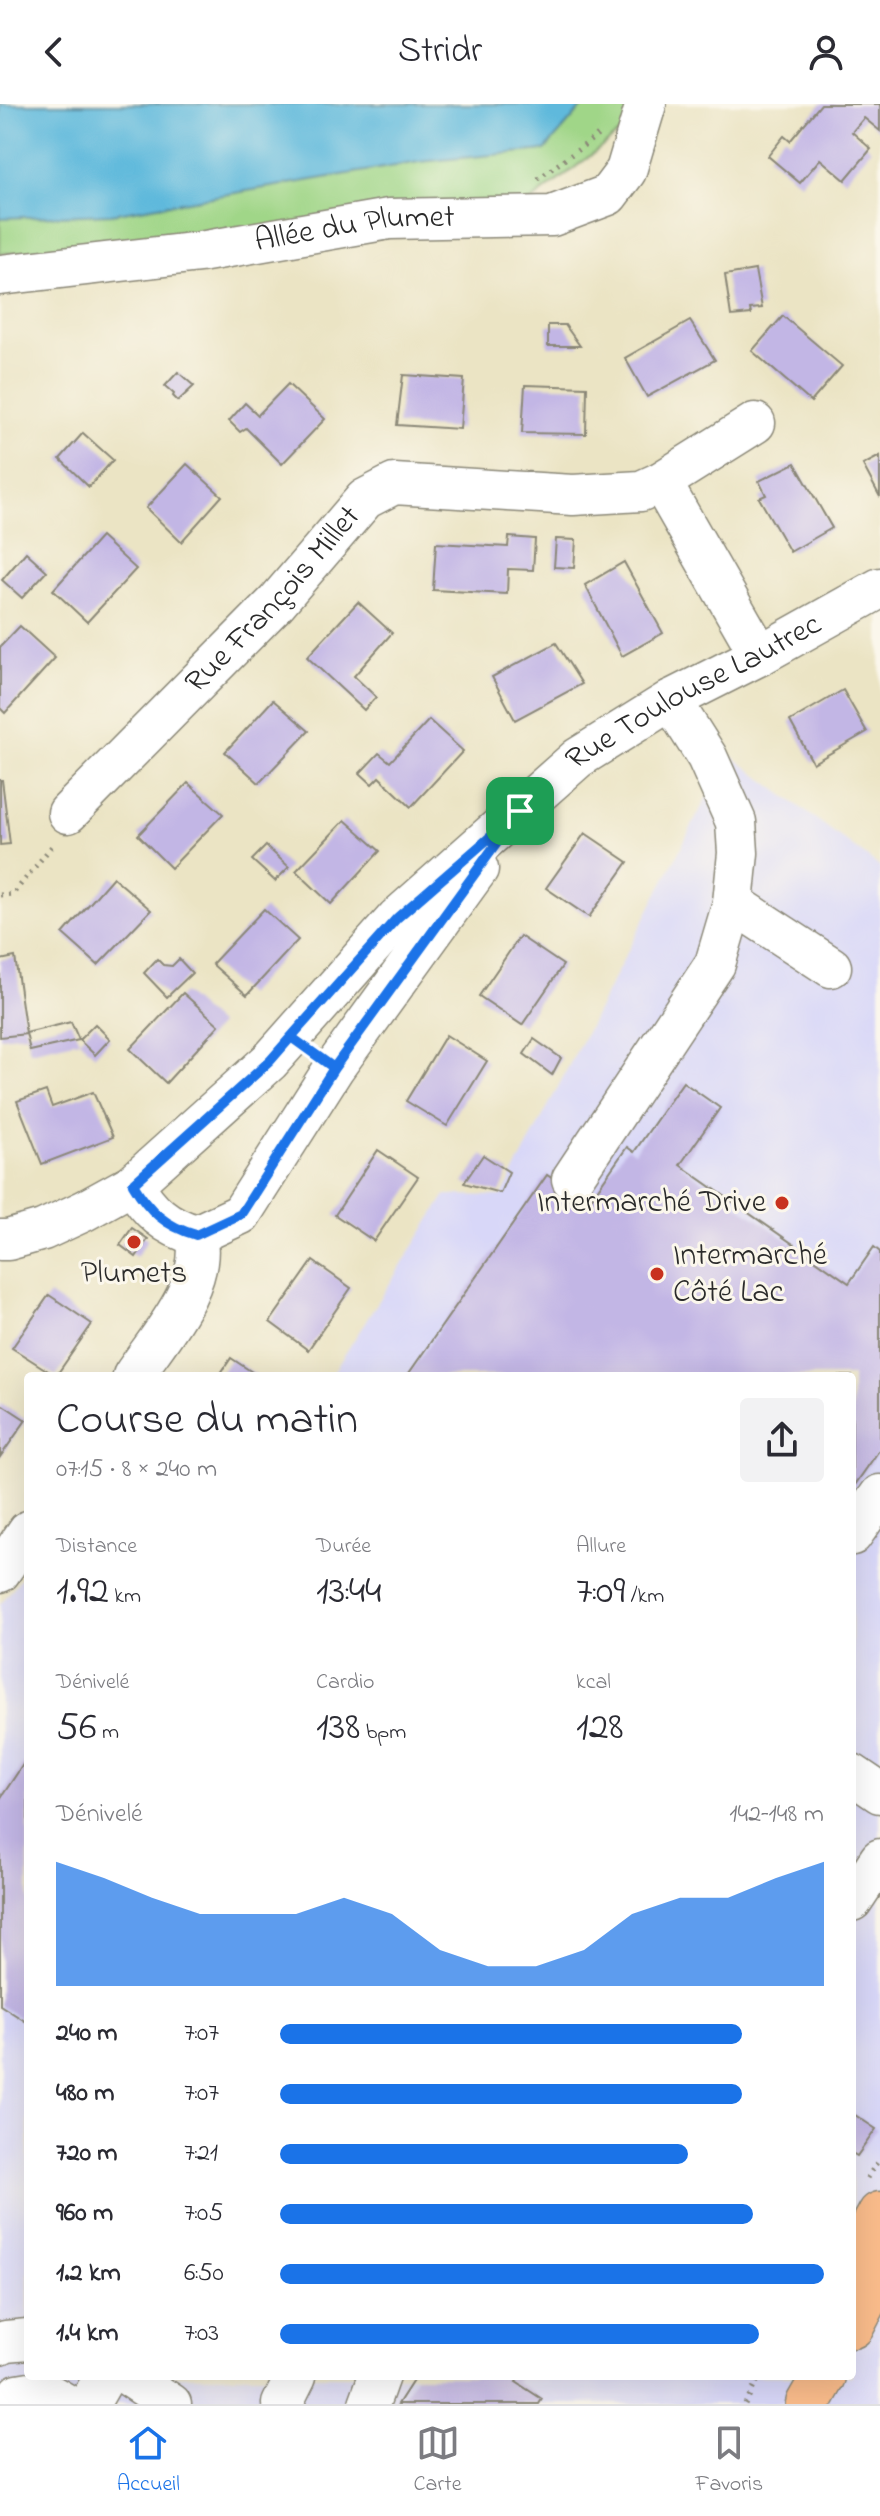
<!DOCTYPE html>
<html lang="fr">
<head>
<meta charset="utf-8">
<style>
	:root { --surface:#fff; --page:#f2f2f3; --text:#2b2b33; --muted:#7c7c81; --line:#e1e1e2; --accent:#1a73e8 }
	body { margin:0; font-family:"Indie Flower",sans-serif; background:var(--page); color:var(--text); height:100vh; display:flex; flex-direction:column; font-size:30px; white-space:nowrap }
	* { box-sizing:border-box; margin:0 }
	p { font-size:26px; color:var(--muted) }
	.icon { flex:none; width:44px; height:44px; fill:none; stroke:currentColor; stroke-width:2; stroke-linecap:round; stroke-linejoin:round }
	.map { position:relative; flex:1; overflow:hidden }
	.panel { position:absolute; left:24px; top:1268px; width:832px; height:1008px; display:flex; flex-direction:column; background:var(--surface); border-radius:8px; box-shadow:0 8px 32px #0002 }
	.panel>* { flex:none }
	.pin { position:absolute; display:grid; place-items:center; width:68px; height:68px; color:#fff; margin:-34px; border-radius:16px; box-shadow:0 4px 12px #0006 }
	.round { display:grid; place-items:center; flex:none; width:84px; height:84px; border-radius:8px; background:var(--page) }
	.summary { display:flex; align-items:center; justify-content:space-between; height:136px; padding:0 32px }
	h1 { font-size:44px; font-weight:600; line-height:60px }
	.figures { display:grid; grid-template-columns:repeat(3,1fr); gap:12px; height:136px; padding:8px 32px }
	.figures div { display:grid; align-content:center }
	.figures b { font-size:40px; font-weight:600 }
	.figures small { font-size:22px; font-weight:400 }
	.figures p { font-size:22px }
	.chart { height:224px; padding:16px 32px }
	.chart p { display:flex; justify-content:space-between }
	.chart svg { width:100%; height:144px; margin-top:8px; fill:var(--accent); opacity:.7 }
	ul { padding:0 32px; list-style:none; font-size:26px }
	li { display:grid; grid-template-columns:128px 96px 1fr; align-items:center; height:60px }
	li i { height:20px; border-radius:10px; background:var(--accent) }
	header { display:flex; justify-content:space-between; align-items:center; height:104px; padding:0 32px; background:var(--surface); font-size:36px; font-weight:600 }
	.tabs { display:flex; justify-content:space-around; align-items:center; height:112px; border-top:2px solid var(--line); background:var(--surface); font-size:22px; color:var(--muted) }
	.tabs a { display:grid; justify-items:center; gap:4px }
	.tabs .active { color:var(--accent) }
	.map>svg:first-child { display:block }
	.built { fill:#d8d7f8 }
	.green { fill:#a0d688; stroke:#66805a; stroke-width:2 }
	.water { fill:#5fb9dc; stroke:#457284; stroke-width:2 }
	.building { fill:#c2b6e5 }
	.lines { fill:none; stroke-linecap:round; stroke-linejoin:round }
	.minor-casing { stroke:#8b8878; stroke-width:43 }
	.major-casing { stroke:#8b8878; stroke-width:47 }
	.path { stroke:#8b8878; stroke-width:5; stroke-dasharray:2 6; stroke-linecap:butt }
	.minor { stroke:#fff; stroke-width:40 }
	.major { stroke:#fabc8b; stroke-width:44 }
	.route-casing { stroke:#fff; stroke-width:16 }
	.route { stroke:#1a73e8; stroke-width:10 }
	.poi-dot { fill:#c8321e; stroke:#fbf7ec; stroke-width:3 }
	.labels { text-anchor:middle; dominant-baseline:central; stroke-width:6; stroke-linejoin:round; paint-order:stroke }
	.street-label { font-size:32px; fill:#2b2b2b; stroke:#fbf7ec }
	.poi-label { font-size:32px; fill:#2b2b2b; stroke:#fbf7ec; text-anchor:end }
</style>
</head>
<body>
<header><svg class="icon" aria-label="back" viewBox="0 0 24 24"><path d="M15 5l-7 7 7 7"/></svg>Stridr<svg class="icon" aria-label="person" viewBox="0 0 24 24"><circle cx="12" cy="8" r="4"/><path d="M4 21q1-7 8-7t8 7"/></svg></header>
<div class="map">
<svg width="880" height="2300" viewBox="0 0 880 2300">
	<rect width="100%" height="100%" fill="#fbf7ec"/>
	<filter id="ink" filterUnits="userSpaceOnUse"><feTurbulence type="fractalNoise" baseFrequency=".0125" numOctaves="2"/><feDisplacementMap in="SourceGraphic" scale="16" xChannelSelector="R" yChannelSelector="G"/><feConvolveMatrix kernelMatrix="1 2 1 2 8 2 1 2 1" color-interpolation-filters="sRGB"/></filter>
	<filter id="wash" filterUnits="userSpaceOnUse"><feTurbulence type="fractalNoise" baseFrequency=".006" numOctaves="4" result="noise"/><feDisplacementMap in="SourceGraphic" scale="32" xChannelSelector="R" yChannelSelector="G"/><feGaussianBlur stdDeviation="1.8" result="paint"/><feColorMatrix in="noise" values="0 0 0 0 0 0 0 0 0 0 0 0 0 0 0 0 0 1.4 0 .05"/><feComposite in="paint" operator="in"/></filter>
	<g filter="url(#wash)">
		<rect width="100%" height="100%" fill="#ebe4c4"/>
		<polygon class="built" points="729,650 880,763 880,2300 0,2300 0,1501 28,1465 28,2272 852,2272 852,1272 331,1272 446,1091 502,1092"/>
		<polygon class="green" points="0,0 640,0 621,28 525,102 0,150"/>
		<polygon class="water" points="0,0 585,0 545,46 419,58 111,110 0,114"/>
		<g id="blocks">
			<g class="building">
				<polygon points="821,0 880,0 880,27 864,14 852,28 871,45 845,76 820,55 800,79 768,52 784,32 790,37"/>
				<polygon points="755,166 762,204 750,205 751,210 731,212 725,171"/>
				<polygon points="783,212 842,262 811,298 752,247"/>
				<polygon points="690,217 715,256 647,293 625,254"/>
				<polygon points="548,221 565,221 580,242 548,242"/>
				<polygon points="178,268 194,282 178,297 173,292 174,290 165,282"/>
				<polygon points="403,271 464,275 460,325 397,321"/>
				<polygon points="288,280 325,315 282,360 246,324 240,328 229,317 245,299 258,311"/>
				<polygon points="525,281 587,283 586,330 522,329"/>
				<polygon points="83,329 113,356 89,383 60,355"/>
				<polygon points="880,352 880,393 863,361"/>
				<polygon points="795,359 832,424 790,448 759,394 766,391 759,377"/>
				<polygon points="187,360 222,392 181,438 146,404"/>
				<polygon points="101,433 136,465 87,518 53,486"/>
				<polygon points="509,433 535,435 533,466 508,465 507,490 433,486 436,439 508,443"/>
				<polygon points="556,435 576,436 574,464 554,463"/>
				<polygon points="26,448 47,467 22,494 2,476"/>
				<polygon points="624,458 663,529 622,552 585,481"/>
				<polygon points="358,498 392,529 354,572 376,593 364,606 307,553"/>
				<polygon points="20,522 55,554 5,609 0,604 0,543"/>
				<polygon points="556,539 582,580 515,616 492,573"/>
				<polygon points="843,586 867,628 813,659 790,617"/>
				<polygon points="273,596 309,627 259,679 225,648"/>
				<polygon points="429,616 463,647 411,703 379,673 372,680 360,669 379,649 390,658"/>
				<polygon points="0,676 2,676 10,740 0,741"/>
				<polygon points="188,679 223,710 171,764 138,731"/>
				<polygon points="345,716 380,747 331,800 296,767"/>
				<polygon points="585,729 628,758 589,813 546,784"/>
				<polygon points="266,742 289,763 275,777 252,756"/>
				<polygon points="113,773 151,806 98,861 63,830"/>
				<polygon points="264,805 298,836 247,891 212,860"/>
				<polygon points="520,832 563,861 522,921 479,892"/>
				<polygon points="15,853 26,930 0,933 0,856"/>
				<polygon points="157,855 163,861 172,862 179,855 192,869 167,893 144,869"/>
				<polygon points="183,889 219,921 166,979 130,945"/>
				<polygon points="71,918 79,936 30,947 26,929"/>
				<polygon points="95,920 110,935 95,951 79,936"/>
				<polygon points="446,931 487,957 447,1022 406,997"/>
				<polygon points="534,935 561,954 552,971 524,950"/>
				<polygon points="683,978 720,1004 680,1061 849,1179 874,1143 880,1148 880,1345 852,1385 852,1272 407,1272 547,1071 588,1099 627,1043 634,1048"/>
				<polygon points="46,987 52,1003 93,988 113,1033 42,1060 17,997"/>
				<polygon points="378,1046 418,1073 374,1137 335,1111"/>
				<polygon points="483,1051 509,1068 500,1089 464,1079"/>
				<polygon points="132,1124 148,1135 136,1153 120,1141"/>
				<polygon points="313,1157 351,1184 308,1246 270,1218"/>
				<polygon points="49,1191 92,1220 56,1272 12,1244"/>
				<polygon points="231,1254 258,1272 219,1272"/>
				<polygon points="0,1299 26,1316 0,1353"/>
				<polygon points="28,1653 28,1919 0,1901 0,1695"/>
				<polygon points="852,2009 876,2025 857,2052 852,2049"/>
				<polygon points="416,2272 520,2272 516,2278 542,2295 539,2300 398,2300"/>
			</g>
		</g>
	</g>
	<g filter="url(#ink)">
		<use href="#blocks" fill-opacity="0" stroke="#8b8878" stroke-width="2"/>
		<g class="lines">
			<defs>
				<g id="minor">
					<path id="s1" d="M 0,171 L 200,148 L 389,115 L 552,112 L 608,91 L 626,67 L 646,0"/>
					<polyline points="661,378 760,551"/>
					<polyline points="671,596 707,653 736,718 738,749 733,799 831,863"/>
					<path id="s2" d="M 68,709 L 276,499 L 365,395 L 394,380 L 573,391 L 641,387 L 661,378 L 755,319"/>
					<polyline points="572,1075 715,860 733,799"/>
					<path d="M 133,1080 C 149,1107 165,1122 196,1131 L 241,1110 L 334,964 L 478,765"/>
					<path id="s3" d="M 0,1136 L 8,1136 L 43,1126 L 84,1107 L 133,1080 L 270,957 L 397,814 L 578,654 L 671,596 L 760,551 L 880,484"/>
					<path d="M 133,1272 C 159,1233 208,1181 196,1131"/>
					<polyline points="852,1431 880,1391"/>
					<polyline points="0,1468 28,1427"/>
					<polyline points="852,1670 880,1689"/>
					<polyline points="852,1797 880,1755"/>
					<polyline points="0,2240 6,2237 28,2235"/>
					<polyline points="129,2272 171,2300"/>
					<polyline points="12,2300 18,2290 42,2286 66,2300"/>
					<polyline points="89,2300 105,2272"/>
					<polyline points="282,2300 296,2272"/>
					<polyline points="369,2300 379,2272"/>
				</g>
				<g id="major">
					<polyline points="852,2161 880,2110"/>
					<polyline points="852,2222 880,2168"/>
					<polyline points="808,2300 824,2272"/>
				</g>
			</defs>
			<use href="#minor" class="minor-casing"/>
			<use href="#major" class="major-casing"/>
			<g class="path">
				<polyline points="538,75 598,31"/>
				<polyline points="0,791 13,790 52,742"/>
				<polyline points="867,2074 880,2054"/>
				<polyline points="745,2300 760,2272"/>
			</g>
			<use href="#minor" class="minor"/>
			<use href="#major" class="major"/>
		</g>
	</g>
	<g class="lines" filter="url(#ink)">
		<defs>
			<path id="route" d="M 520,707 L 397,814 L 291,933 L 334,964 L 241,1110 L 196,1131 C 165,1122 149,1107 133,1080 L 270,957 L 291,933 L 334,964 L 520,707"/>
		</defs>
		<use href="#route" class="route-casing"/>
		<use href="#route" class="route"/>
	</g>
	<g class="poi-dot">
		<circle cx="782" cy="1099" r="8"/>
		<circle cx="134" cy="1138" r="8"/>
		<circle cx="657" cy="1170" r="8"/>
	</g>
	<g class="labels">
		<g class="street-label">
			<text stroke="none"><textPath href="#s1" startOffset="358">Allée du Plumet</textPath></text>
			<text stroke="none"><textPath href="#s2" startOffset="296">Rue François Millet</textPath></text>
			<text stroke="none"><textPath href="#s3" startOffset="896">Rue Toulouse Lautrec</textPath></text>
		</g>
		<g class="poi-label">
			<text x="766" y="1099">Intermarché Drive</text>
			<text x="673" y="1152" text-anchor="start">Intermarché<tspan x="673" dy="37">Côté Lac</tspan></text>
			<text x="134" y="1170" text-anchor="middle">Plumets</text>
		</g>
	</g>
</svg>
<div class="pin" style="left:520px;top:707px;background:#1e9e55"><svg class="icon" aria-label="arrive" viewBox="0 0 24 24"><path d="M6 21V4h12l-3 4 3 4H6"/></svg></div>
<section class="panel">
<div class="summary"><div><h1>Course du matin</h1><p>07:15 · 8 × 240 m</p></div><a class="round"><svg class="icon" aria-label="share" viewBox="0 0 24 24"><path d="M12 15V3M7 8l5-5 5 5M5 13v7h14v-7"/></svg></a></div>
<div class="figures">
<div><p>Distance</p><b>1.92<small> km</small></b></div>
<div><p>Durée</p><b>13:44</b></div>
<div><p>Allure</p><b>7:09<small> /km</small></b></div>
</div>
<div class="figures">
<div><p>Dénivelé</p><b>56<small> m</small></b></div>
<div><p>Cardio</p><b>138<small> bpm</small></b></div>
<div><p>kcal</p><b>128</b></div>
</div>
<div class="chart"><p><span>Dénivelé</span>142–148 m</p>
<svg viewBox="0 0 160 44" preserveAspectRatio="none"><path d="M0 44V6L10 11L20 17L30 22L40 22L50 22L60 17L70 22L80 33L90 38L100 38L110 33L120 22L130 17L140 17L150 11L160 6V44z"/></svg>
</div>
<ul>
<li><b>240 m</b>7:07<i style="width:85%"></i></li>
<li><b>480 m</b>7:07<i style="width:85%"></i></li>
<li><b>720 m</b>7:21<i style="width:75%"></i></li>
<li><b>960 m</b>7:05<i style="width:87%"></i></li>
<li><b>1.2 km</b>6:50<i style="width:100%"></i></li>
<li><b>1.4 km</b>7:03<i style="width:88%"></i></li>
</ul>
</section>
</div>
<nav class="tabs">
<a class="active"><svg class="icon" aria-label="home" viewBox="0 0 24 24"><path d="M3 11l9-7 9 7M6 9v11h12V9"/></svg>Accueil</a>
<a><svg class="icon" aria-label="map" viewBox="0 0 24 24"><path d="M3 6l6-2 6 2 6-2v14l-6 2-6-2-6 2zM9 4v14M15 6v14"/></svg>Carte</a>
<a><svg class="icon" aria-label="saved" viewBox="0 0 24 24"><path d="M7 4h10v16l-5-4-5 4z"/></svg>Favoris</a>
</nav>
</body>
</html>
